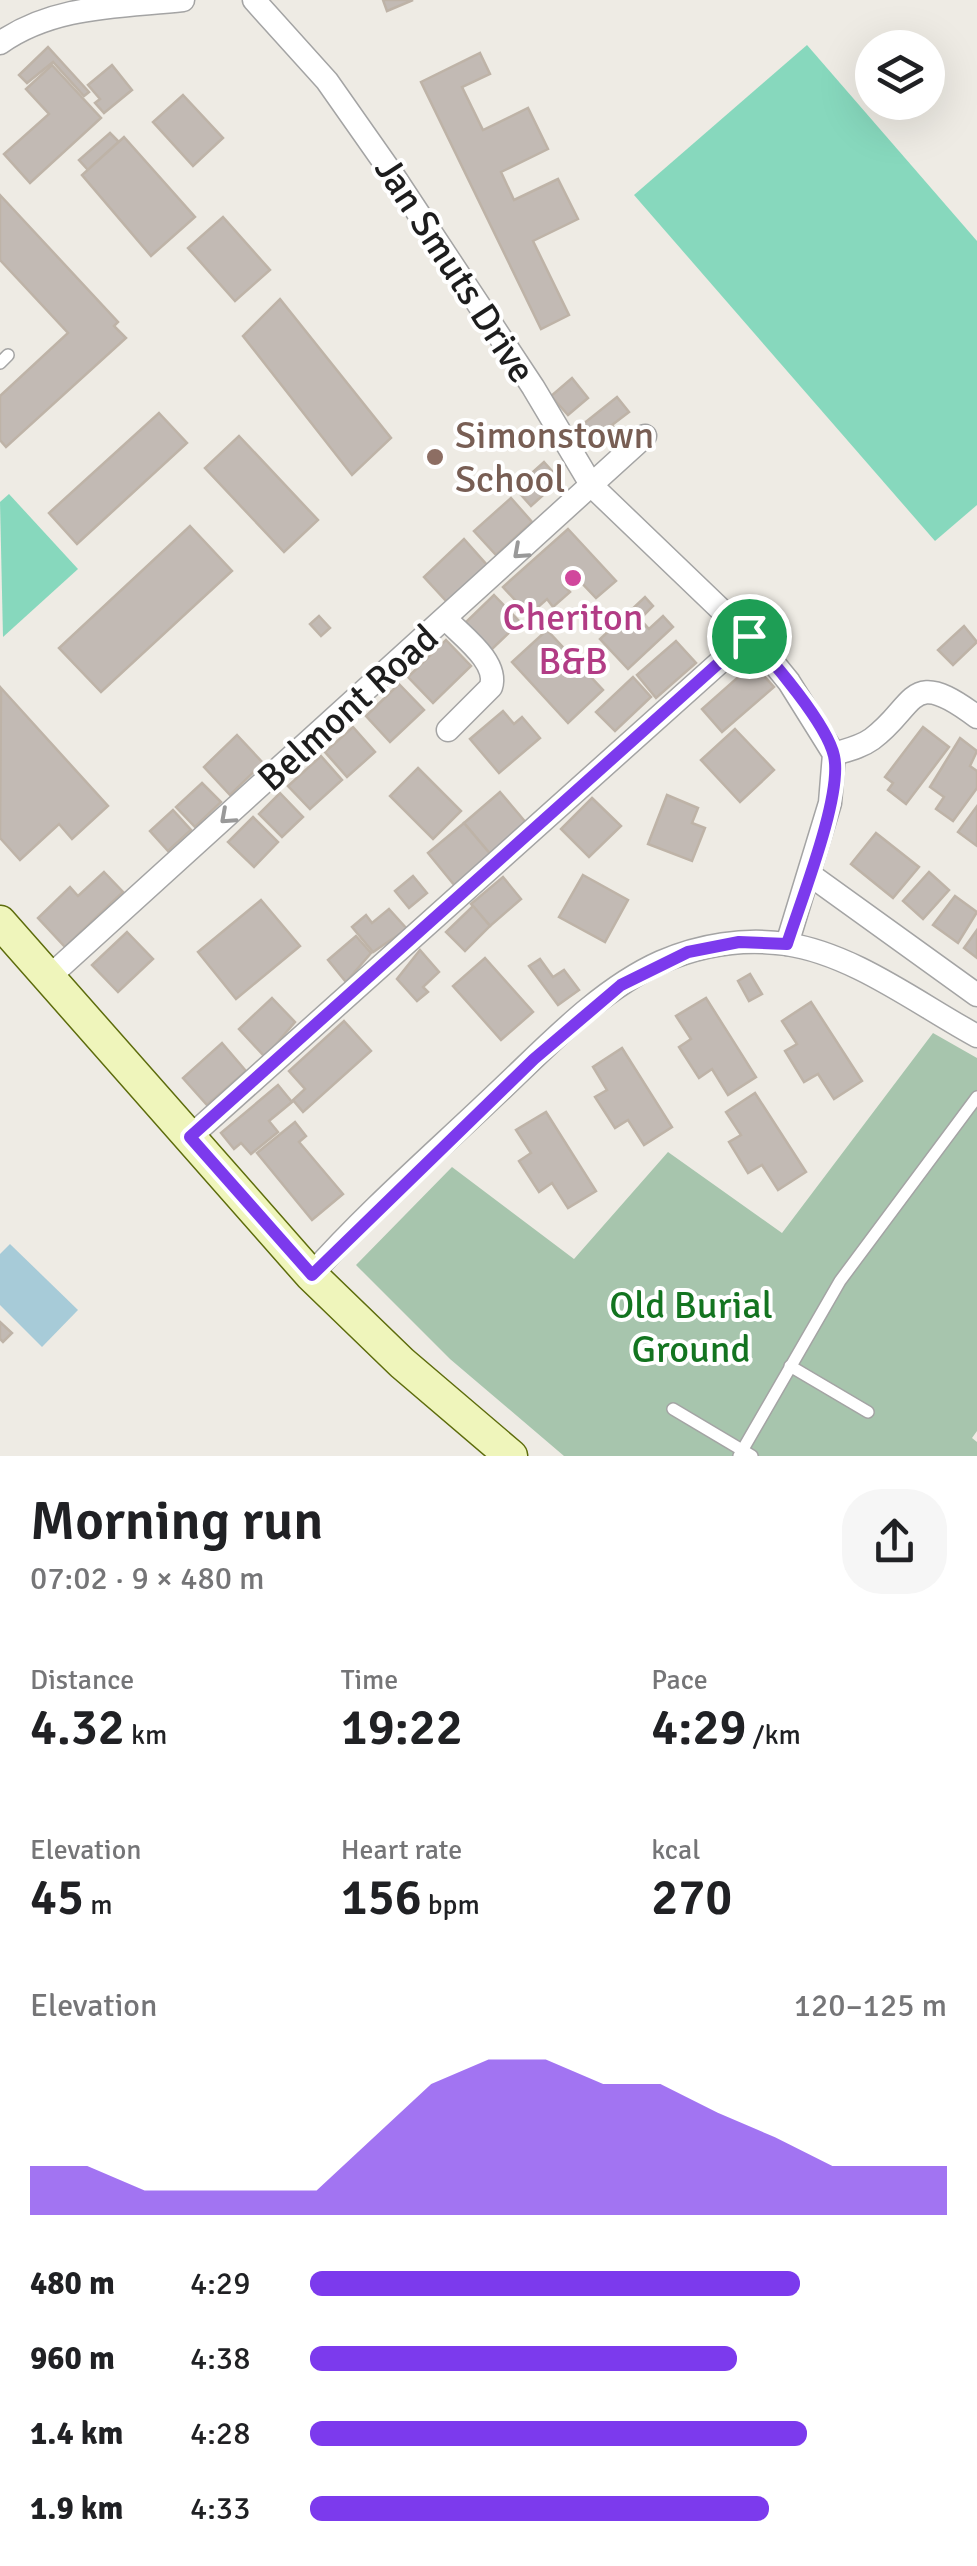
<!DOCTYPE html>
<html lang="en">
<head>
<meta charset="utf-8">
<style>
	:root { --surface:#fff; --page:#f6f6f6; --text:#202124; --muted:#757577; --accent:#7c3aed }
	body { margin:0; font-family:Signika,sans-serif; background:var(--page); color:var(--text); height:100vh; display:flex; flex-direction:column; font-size:38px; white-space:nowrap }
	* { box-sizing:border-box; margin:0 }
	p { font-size:32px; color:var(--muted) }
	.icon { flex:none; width:55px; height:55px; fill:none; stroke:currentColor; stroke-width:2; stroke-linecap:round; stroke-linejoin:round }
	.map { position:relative; height:1456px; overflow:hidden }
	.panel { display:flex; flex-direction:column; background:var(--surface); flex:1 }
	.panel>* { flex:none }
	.tools { position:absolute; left:855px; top:30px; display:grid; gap:20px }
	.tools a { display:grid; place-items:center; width:90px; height:90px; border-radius:50%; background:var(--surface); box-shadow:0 10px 40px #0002; font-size:50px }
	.pin { position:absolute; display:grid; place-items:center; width:85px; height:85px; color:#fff; margin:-42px; border:5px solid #fff; border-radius:50%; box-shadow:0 2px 10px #0007 }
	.round { display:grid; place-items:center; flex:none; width:105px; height:105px; border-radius:40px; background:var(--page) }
	.summary { display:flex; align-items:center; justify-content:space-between; height:170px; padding:0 30px }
	h1 { font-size:55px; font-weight:600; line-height:75px }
	.stats { display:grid; grid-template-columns:repeat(3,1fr); gap:15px; height:170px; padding:10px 30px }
	.stats div { display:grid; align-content:center }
	.stats b { font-size:50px; font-weight:600 }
	.stats small { font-size:28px; font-weight:400 }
	.stats p { font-size:28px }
	.chart { height:280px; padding:20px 30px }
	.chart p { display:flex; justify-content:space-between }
	.chart svg { width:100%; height:180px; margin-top:10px; fill:var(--accent); opacity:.7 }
	ul { padding:0 30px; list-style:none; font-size:32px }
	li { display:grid; grid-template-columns:160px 120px 1fr; align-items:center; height:75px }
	li i { height:25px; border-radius:12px; background:var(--accent) }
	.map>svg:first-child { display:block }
	.cemetery { fill:#a7c5ad }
	.pitch { fill:#87d8bd }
	.water { fill:#a7cbd8 }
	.building { fill:#c2bab4; stroke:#beb3a7; stroke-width:2.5 }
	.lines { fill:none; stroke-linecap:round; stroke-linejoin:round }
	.service-casing { stroke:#a4a4a4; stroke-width:14 }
	.minor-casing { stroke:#a4a4a4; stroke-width:25 }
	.secondary-casing { stroke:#5d6c0c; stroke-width:35 }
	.service { stroke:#fff; stroke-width:11 }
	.minor { stroke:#fff; stroke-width:22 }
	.secondary { stroke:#eff5bb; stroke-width:32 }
	.oneway { stroke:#999 }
	.route-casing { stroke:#fff; stroke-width:20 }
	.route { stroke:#7c3aed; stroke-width:12 }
	.education-dot { fill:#8d6e63; stroke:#fff; stroke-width:4 }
	.hotel-dot { fill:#d1479c; stroke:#fff; stroke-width:4 }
	.labels { text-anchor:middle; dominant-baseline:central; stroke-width:8; stroke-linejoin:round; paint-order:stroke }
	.street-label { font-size:38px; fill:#1d1d1d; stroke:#fff }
	.education-label { font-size:38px; fill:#785e54; stroke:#fff; text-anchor:start }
	.hotel-label { font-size:38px; fill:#b23c85; stroke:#fff }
	.park-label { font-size:38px; fill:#137420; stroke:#fff }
</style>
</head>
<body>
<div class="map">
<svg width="977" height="1456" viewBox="0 0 977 1456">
	<rect width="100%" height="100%" fill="#eeebe4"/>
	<polygon class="cemetery" points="933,1033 977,1058 977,1431 972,1438 977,1442 977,1456 564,1456 450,1359 356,1265 452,1167 574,1259 668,1152 782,1233"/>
	<g class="pitch">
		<polygon points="807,45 977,241 977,505 935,541 634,195"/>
		<polygon points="9,494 78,569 3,637 0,502"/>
	</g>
	<polygon class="water" points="10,1244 78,1310 42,1347 0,1305 0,1254"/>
	<g class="building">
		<polygon points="383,0 413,0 387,11"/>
		<polygon points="48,47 89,92 84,96 53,62 27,83 19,75"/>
		<polygon points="480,53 490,74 462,87 483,130 528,108 548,149 501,172 514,200 558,179 578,219 533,241 569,315 541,329 421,82"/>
		<polygon points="52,65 101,118 30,183 4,154 49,114 26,89"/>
		<polygon points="112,65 132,90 104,113 95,103 100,99 88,85"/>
		<polygon points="183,95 223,138 193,166 153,122"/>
		<polygon points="110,133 119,142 88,170 79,160"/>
		<polygon points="124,137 195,217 151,256 82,175"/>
		<polygon points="0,195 118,322 114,326 126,338 6,447 0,440 0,396 68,333 0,260"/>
		<polygon points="223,217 270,270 235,301 188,248"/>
		<polygon points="280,299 391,438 352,475 243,336"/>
		<polygon points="572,378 588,398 568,415 551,396"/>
		<polygon points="617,397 629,412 612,425 619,433 608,441 603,434 589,444 577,429"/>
		<polygon points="159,413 187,443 77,544 49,513"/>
		<polygon points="239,436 318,520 284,552 205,468"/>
		<polygon points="544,462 560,480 531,506 515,488"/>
		<polygon points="511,498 532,522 496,555 474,531"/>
		<polygon points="190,526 232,571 101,692 59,648"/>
		<polygon points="568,529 616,581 596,598 574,575 563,585 570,592 553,607 547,599 529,615 503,587"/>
		<polygon points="464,539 487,565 447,602 424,577"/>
		<polygon points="494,595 520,622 491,650 465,623"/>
		<polygon points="645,597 653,606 640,619 649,629 663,616 673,627 628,669 600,639"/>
		<polygon points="319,616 330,628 321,636 310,624"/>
		<polygon points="964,626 977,642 953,665 938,650"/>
		<polygon points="547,630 603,690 568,723 512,662"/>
		<polygon points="446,640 471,666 433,703 408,677"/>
		<polygon points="676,641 696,663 656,698 637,675"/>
		<polygon points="753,664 774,687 722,732 702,709"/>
		<polygon points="633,677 651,697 615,731 596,712"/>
		<polygon points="399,684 424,710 390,742 366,716"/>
		<polygon points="1,688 108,806 72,839 59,824 20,860 0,838"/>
		<polygon points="503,711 514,724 522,717 540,738 499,773 470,739"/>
		<polygon points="353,727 375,752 347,777 325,752"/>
		<polygon points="923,727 949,747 906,804 888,790 893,783 885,777"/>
		<polygon points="735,729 774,770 740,802 701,760"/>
		<polygon points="237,735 263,763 230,795 204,767"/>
		<polygon points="960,738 977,751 970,766 977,771 977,788 953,821 936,809 944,797 930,787"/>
		<polygon points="321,756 342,780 310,809 288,786"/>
		<polygon points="418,768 461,811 433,839 390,796"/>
		<polygon points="202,783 221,802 195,827 176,807"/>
		<polygon points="500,792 528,825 491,855 464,823"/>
		<polygon points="280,793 303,817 282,837 259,814"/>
		<polygon points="667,795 698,808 692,823 705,828 692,861 648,844"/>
		<polygon points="592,798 621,826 589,857 561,829"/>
		<polygon points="977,806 977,846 958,832"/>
		<polygon points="173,810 191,830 168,851 150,831"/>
		<polygon points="253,817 278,842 254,867 228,842"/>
		<polygon points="464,823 491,855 455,886 428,853"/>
		<polygon points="876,833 919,867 893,898 851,864"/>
		<polygon points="104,872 123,892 65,947 38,918 70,887 78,896"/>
		<polygon points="929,872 949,890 923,919 903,901"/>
		<polygon points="583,875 628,900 605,942 559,917"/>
		<polygon points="413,876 427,893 409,908 395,891"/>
		<polygon points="503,877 521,899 490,926 471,904"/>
		<polygon points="955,896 977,912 958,943 933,925"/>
		<polygon points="261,900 300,946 236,999 198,952"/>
		<polygon points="473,906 490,926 465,951 446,932"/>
		<polygon points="389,909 407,929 373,952 352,927 366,915 372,923"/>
		<polygon points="977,930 977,958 964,948"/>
		<polygon points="127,932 153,959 118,992 92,965"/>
		<polygon points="356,936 371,953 346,982 328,960"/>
		<polygon points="420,950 439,972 423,987 428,992 417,1001 397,979"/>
		<polygon points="485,958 533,1012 501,1040 453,986"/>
		<polygon points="540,959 553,977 564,970 579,990 558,1005 529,966"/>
		<polygon points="750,974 762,994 749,1001 738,981"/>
		<polygon points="272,998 295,1022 265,1057 239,1029"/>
		<polygon points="706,998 756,1077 728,1095 712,1069 699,1078 679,1047 691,1039 676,1016"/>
		<polygon points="811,1002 862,1081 834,1099 818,1074 804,1082 785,1051 797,1044 782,1021"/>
		<polygon points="344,1021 371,1051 303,1112 293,1100 305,1089 289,1071"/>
		<polygon points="222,1043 246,1071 207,1105 183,1078"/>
		<polygon points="622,1048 672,1127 644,1145 628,1120 615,1128 595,1097 607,1090 593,1067"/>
		<polygon points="278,1085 292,1102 269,1121 278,1132 251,1154 241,1143 234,1149 221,1133"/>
		<polygon points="755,1093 806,1172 778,1190 762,1165 748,1173 729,1142 741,1135 726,1112"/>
		<polygon points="546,1112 596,1191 568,1208 552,1183 539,1192 519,1161 531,1153 516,1130"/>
		<polygon points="295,1122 306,1136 299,1142 343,1194 312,1220 257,1153"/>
		<polygon points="0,1322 12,1333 3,1342 0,1339"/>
	</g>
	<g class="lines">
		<defs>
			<g id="service">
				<polyline points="0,363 8,355"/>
				<polyline points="790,1366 868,1412"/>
				<polyline points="673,1409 752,1456"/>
				<polyline points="739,1456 840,1281 977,1097"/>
			</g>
			<g id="minor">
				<polyline points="254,0 327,81 393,175 533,387 592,486 763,650 789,682 834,754 830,803 787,944"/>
				<path d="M 0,43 C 54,5 119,7 183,0"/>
				<path d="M 446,619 C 462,636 499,662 491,687 L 448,730"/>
				<path d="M 834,754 C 847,750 861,747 872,739 C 917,706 908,665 977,717"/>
				<polyline points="809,874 977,995"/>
				<polyline points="49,977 645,436"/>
				<polyline points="190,1137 749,636"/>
				<path d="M 311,1275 C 366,1213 430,1157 490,1100 C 542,1052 596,991 661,962 C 700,945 744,938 786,944 C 854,954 918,1004 977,1036"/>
			</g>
			<polyline id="secondary" points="0,922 311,1275 402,1363 511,1456"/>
		</defs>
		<use href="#service" class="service-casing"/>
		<use href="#minor" class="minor-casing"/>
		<use href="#secondary" class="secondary-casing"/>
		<use href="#service" class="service"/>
		<use href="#minor" class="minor"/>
		<use href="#secondary" class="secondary"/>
	</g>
	<defs><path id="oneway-chevron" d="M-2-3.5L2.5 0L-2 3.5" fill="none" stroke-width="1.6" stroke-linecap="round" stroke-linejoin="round" transform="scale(2.5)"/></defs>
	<g class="oneway">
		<use href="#oneway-chevron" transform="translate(520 552) rotate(138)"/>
		<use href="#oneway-chevron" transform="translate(227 817) rotate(138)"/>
	</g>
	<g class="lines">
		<defs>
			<path id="route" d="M 749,636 C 772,660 827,724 834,756 C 843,795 800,903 787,944 L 739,942 L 688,952 L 621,985 L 534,1059 L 312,1275 L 190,1137 Z"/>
		</defs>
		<use href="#route" class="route-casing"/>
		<use href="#route" class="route"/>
	</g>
	<circle class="education-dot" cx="435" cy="457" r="10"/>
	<circle class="hotel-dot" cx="573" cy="578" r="10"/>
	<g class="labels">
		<g class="street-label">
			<text transform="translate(455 270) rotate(57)">Jan Smuts Drive</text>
			<text transform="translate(348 708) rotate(-42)">Belmont Road</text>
		</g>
		<g class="education-label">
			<text x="455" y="435">Simonstown<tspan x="455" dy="44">School</tspan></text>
		</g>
		<g class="hotel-label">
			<text x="573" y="617">Cheriton<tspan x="573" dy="44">B&amp;B</tspan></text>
		</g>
		<g class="park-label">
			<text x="691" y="1305">Old Burial<tspan x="691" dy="44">Ground</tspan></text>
		</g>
	</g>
</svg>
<div class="tools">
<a><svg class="icon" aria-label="layers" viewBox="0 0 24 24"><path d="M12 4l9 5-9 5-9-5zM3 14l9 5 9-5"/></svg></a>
</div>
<div class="pin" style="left:749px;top:636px;background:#1e9e55"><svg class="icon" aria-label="arrive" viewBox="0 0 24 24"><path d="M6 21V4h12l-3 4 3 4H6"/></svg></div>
</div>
<section class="panel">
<div class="summary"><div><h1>Morning run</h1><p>07:02 · 9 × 480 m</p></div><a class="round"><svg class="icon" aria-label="share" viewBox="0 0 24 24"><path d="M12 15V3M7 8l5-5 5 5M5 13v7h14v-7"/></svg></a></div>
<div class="stats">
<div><p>Distance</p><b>4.32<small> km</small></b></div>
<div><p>Time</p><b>19:22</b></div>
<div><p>Pace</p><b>4:29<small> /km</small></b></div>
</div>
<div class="stats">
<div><p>Elevation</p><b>45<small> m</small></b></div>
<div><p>Heart rate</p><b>156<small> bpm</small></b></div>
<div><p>kcal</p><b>270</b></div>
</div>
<div class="chart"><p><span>Elevation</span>120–125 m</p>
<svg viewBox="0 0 160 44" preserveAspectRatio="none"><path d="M0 44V32L10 32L20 38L30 38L40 38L50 38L60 25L70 12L80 6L90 6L100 12L110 12L120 19L130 25L140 32L150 32L160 32V44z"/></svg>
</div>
<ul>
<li><b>480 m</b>4:29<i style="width:77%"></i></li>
<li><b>960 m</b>4:38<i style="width:67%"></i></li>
<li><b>1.4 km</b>4:28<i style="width:78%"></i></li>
<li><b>1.9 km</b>4:33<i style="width:72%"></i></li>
</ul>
</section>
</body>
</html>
